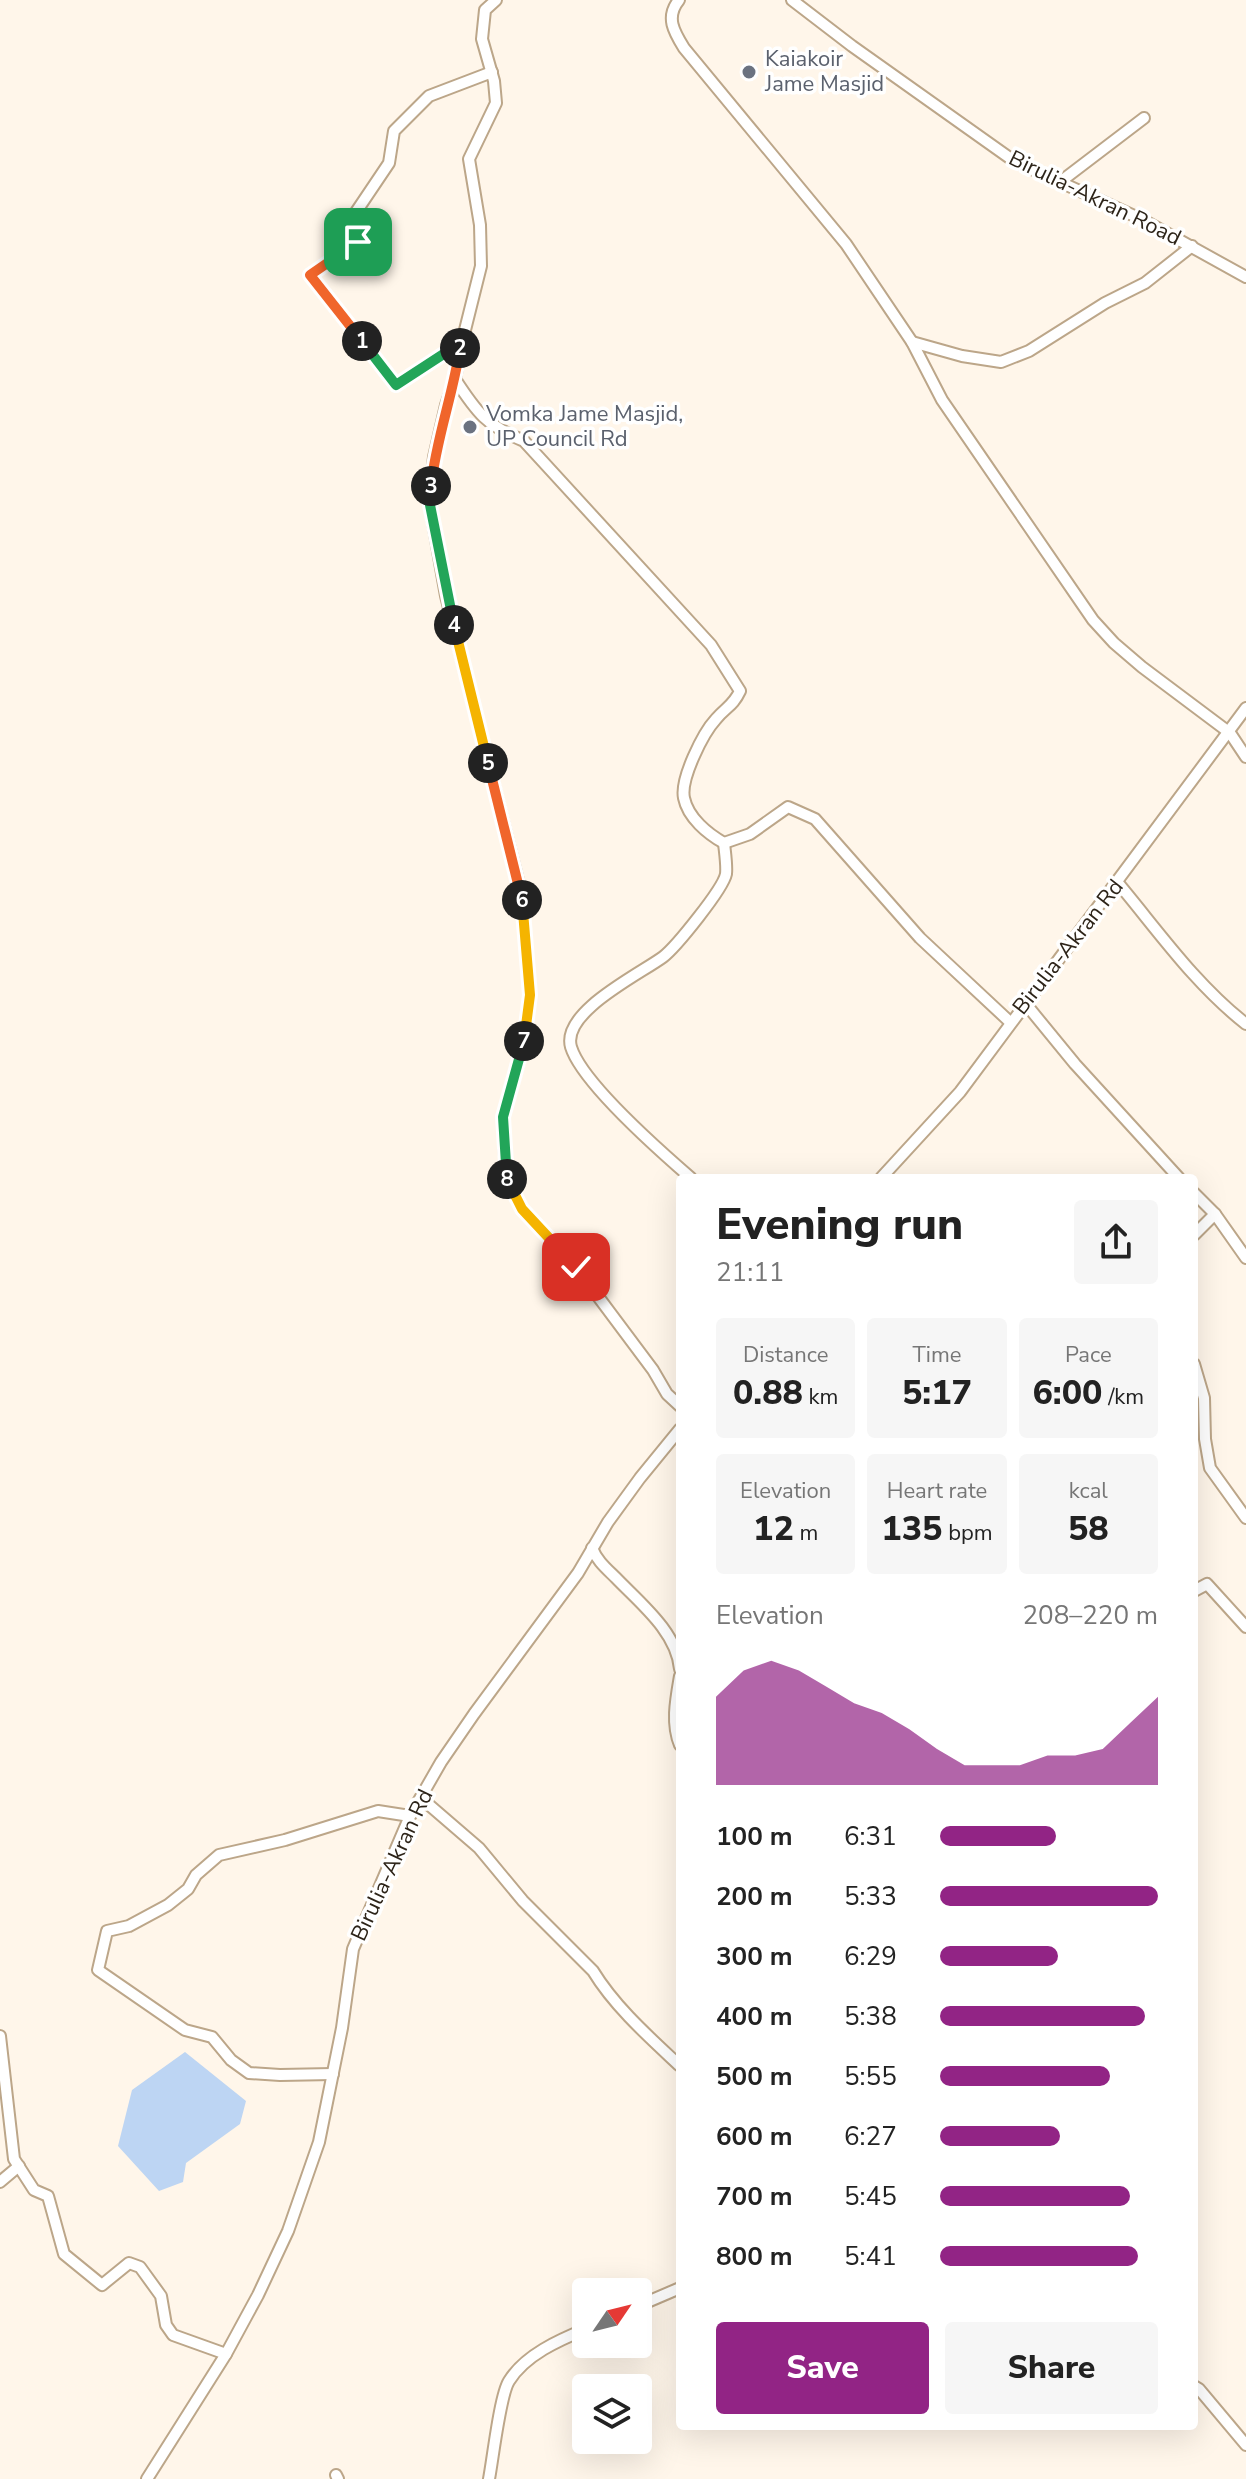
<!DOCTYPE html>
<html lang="en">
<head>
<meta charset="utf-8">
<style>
	:root { --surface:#fff; --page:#f6f6f6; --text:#222; --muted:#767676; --accent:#922485 }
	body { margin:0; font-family:"Nunito Sans",sans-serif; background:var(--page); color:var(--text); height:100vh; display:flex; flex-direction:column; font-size:30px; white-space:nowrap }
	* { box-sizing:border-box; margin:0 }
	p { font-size:26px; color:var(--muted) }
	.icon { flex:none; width:44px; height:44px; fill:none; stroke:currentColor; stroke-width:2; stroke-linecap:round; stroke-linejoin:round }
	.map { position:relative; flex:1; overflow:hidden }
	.drawer { position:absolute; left:676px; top:1174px; width:522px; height:1256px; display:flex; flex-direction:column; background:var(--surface); border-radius:8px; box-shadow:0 8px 32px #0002 }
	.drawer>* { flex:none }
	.needle { width:52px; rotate:55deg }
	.buttons { position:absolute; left:572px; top:2278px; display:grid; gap:16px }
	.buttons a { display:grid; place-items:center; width:80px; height:80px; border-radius:8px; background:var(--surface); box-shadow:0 8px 32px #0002; font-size:40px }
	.pin { position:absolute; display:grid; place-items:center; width:68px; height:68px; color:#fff; margin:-34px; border-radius:16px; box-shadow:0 4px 12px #0006 }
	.km { position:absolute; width:40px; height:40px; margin:-20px; border-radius:50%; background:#222; color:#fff; font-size:22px; line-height:40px; text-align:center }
	.round { display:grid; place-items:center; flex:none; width:84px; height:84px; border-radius:8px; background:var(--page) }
	.headline { display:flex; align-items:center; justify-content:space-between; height:136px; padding:0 40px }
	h1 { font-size:44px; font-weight:800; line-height:60px }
	.stats { display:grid; grid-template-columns:repeat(3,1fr); gap:12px; height:136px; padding:8px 40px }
	.stats div { display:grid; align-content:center; border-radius:8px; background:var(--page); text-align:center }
	.stats b { font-size:34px; font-weight:800 }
	.stats small { font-size:22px; font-weight:400 }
	.stats p { font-size:22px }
	.chart { height:224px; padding:16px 40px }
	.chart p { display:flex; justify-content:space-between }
	.chart svg { width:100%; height:144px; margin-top:8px; fill:var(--accent); opacity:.7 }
	.cta { display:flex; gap:16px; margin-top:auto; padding:16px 40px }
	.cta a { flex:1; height:92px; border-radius:8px; background:var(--accent); color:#fff; font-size:32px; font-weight:800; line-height:92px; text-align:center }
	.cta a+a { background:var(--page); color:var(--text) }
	ul { padding:0 40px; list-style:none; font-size:26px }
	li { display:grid; grid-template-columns:128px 96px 1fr; align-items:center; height:60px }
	li i { height:20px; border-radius:10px; background:var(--accent) }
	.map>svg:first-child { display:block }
	.water { fill:#bdd5f3 }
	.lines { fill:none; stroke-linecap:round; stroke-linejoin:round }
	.minor-casing { stroke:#bca689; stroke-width:14 }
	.minor { stroke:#fff; stroke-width:10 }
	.split-1-casing { stroke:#fff; stroke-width:16 }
	.split-2-casing { stroke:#fff; stroke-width:16 }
	.split-3-casing { stroke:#fff; stroke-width:16 }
	.split-4-casing { stroke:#fff; stroke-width:16 }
	.split-5-casing { stroke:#fff; stroke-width:16 }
	.split-6-casing { stroke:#fff; stroke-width:16 }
	.split-7-casing { stroke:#fff; stroke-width:16 }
	.split-8-casing { stroke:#fff; stroke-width:16 }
	.split-9-casing { stroke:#fff; stroke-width:16 }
	.split-1 { stroke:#f0652b; stroke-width:10 }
	.split-2 { stroke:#22a559; stroke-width:10 }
	.split-3 { stroke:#f0652b; stroke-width:10 }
	.split-4 { stroke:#22a559; stroke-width:10 }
	.split-5 { stroke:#f5b400; stroke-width:10 }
	.split-6 { stroke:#f0652b; stroke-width:10 }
	.split-7 { stroke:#f5b400; stroke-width:10 }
	.split-8 { stroke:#22a559; stroke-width:10 }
	.split-9 { stroke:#f5b400; stroke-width:10 }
	.worship-dot { fill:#6b7280; stroke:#fff; stroke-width:3 }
	.labels { text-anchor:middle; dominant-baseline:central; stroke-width:7; stroke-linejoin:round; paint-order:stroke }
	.worship-label { font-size:22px; fill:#5b616d; stroke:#fff; text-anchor:start }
	.street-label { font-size:22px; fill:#2d2419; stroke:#fff }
</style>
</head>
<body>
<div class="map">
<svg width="1246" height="2479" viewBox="0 0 1246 2479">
	<rect width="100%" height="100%" fill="#fff6ea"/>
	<polygon class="water" points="185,2052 246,2101 240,2124 186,2163 183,2182 159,2191 118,2146 132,2090"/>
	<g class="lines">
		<defs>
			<g id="minor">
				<path d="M 496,0 L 485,10 L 482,39 L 494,81 L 496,103 L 469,159 L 480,225 L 481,266 L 462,342 L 455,379 C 477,413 486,425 524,441 L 711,645 L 740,691 C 733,706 726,707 716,719 C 703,733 680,779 684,798 C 688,818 708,834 724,843 L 750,834 L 788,807 L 815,819 L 920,938 L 1010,1022"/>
				<path d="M 679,0 C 665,17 674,32 684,48 L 846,244 L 912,342 L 942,400 L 1093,620 L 1114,643 L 1142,667 L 1230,733 L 1246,757"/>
				<polyline points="792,0 852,46 1014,161 1141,219 1246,277"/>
				<polyline points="1060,182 1144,118"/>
				<polyline points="462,342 396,385 310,275 358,242 352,218 389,163 394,131 429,96 492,72"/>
				<polyline points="912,342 962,356 1001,362 1029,351 1105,303 1145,283 1192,246"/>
				<polyline points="455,379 446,405 434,457 429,500 446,596 522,896 530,995 523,1047 503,1117 506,1176 522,1209 576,1267 653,1370 667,1394 680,1406"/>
				<path d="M 1118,883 C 1159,932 1195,984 1246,1024"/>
				<polyline points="1025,1003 1075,1064 1179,1178"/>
				<path d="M 691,1178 C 661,1152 582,1083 571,1047 C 561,1012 640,974 663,957 C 676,947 723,889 726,874 C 727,865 725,853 724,843"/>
				<polyline points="881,1178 960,1092 1246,708"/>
				<polyline points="1194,1193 1215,1214 1246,1258"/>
				<polyline points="1194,1235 1215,1214"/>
				<polyline points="1194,1364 1204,1398 1205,1439 1210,1468 1246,1518"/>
				<path d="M 592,1548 C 597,1561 607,1569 616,1578 C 640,1603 677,1632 680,1669"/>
				<polyline points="1194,1591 1207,1584 1246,1627"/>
				<path d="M 680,1676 C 676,1699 671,1724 680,1745"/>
				<path d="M 421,1798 L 479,1848 L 523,1901 L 593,1971 C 615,2007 649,2037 680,2066"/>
				<polyline points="0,2036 14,2159 34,2190 48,2196 64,2254 102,2285 129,2263 140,2267 161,2296 166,2325 173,2335 226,2354"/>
				<polyline points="333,2074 280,2075 249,2073 231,2060 212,2037 185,2030 98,1970 107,1931 129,1926 168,1905 188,1889 196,1875 219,1855 285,1840 378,1811 410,1816"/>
				<polyline points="0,2182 19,2166"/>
				<polyline points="638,2306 680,2288"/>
				<polyline points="1194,2386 1199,2389 1246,2445"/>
				<polyline points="336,2475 338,2479"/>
				<polyline points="147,2479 226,2354 258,2295 288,2231 319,2142 342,2028 353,1949 410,1816 441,1762 474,1714 578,1573 608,1522 640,1478 680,1429"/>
				<path d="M 489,2479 C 493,2458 500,2395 509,2381 C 525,2355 559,2340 586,2329"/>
			</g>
		</defs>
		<use href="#minor" class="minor-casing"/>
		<use href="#minor" class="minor"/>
	</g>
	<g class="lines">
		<defs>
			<polyline id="split-1" points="358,242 310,275 362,341"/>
			<polyline id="split-2" points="362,341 396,385 462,342 460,348"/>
			<path id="split-3" d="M 431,486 C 436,439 453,395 460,348"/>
			<polyline id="split-4" points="431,486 429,500 454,625"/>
			<polyline id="split-5" points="454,625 488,763"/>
			<polyline id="split-6" points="488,763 522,900"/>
			<polyline id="split-7" points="522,900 530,995 524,1041"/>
			<polyline id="split-8" points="507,1179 503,1117 524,1041"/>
			<polyline id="split-9" points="507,1179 522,1209 576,1267"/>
		</defs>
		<use href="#split-1" class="split-1-casing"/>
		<use href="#split-2" class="split-2-casing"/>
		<use href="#split-3" class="split-3-casing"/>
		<use href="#split-4" class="split-4-casing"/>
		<use href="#split-5" class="split-5-casing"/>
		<use href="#split-6" class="split-6-casing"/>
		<use href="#split-7" class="split-7-casing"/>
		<use href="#split-8" class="split-8-casing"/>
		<use href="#split-9" class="split-9-casing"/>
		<use href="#split-1" class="split-1"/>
		<use href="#split-2" class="split-2"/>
		<use href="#split-3" class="split-3"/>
		<use href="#split-4" class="split-4"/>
		<use href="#split-5" class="split-5"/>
		<use href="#split-6" class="split-6"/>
		<use href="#split-7" class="split-7"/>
		<use href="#split-8" class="split-8"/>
		<use href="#split-9" class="split-9"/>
	</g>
	<g class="worship-dot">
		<circle cx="749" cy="72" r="8"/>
		<circle cx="470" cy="427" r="8"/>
	</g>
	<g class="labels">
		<g class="worship-label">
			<text x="765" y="59">Kaiakoir<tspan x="765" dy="25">Jame Masjid</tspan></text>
			<text x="486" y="414">Vomka Jame Masjid,<tspan x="486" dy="25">UP Council Rd</tspan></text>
		</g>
		<g class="street-label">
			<text transform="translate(1095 198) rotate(26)">Birulia-Akran Road</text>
			<text transform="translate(1068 947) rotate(-52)">Birulia-Akran Rd</text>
			<text transform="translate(392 1865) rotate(-65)">Birulia-Akran Rd</text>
		</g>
	</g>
</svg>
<div class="buttons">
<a><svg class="needle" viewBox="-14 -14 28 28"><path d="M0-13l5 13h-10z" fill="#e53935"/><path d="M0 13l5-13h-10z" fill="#767676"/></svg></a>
<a><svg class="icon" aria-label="layers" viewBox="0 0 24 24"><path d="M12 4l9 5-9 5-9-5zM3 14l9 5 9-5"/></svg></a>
</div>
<div class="pin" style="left:358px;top:242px;background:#1e9e55"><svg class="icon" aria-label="arrive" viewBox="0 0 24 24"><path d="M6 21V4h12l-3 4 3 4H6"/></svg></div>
<div class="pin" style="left:576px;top:1267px;background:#d93025"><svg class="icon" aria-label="check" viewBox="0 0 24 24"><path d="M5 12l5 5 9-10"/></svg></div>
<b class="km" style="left:362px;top:341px">1</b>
<b class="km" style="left:460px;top:348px">2</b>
<b class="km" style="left:431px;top:486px">3</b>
<b class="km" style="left:454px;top:625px">4</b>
<b class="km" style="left:488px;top:763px">5</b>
<b class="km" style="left:522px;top:900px">6</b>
<b class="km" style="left:524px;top:1041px">7</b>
<b class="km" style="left:507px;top:1179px">8</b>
<section class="drawer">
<div class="headline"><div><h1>Evening run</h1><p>21:11</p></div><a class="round"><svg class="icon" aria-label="share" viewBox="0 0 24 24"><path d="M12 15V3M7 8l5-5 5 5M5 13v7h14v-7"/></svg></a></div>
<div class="stats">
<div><p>Distance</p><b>0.88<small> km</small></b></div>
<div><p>Time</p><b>5:17</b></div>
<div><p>Pace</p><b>6:00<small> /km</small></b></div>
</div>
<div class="stats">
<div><p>Elevation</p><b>12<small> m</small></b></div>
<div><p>Heart rate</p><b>135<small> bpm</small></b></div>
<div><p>kcal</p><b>58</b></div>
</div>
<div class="chart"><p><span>Elevation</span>208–220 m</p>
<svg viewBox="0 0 160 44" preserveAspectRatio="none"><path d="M0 44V17L10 9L20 6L30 9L40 14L50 19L60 22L70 27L80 33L90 38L100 38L110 38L120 35L130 35L140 33L150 25L160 17V44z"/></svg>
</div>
<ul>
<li><b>100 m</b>6:31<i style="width:53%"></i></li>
<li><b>200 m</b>5:33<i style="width:100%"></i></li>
<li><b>300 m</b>6:29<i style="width:54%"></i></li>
<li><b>400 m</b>5:38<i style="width:94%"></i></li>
<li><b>500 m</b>5:55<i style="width:78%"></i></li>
<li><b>600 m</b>6:27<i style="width:55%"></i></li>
<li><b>700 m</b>5:45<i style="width:87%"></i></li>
<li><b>800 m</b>5:41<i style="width:91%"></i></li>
</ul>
<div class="cta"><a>Save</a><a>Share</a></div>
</section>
</div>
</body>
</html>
